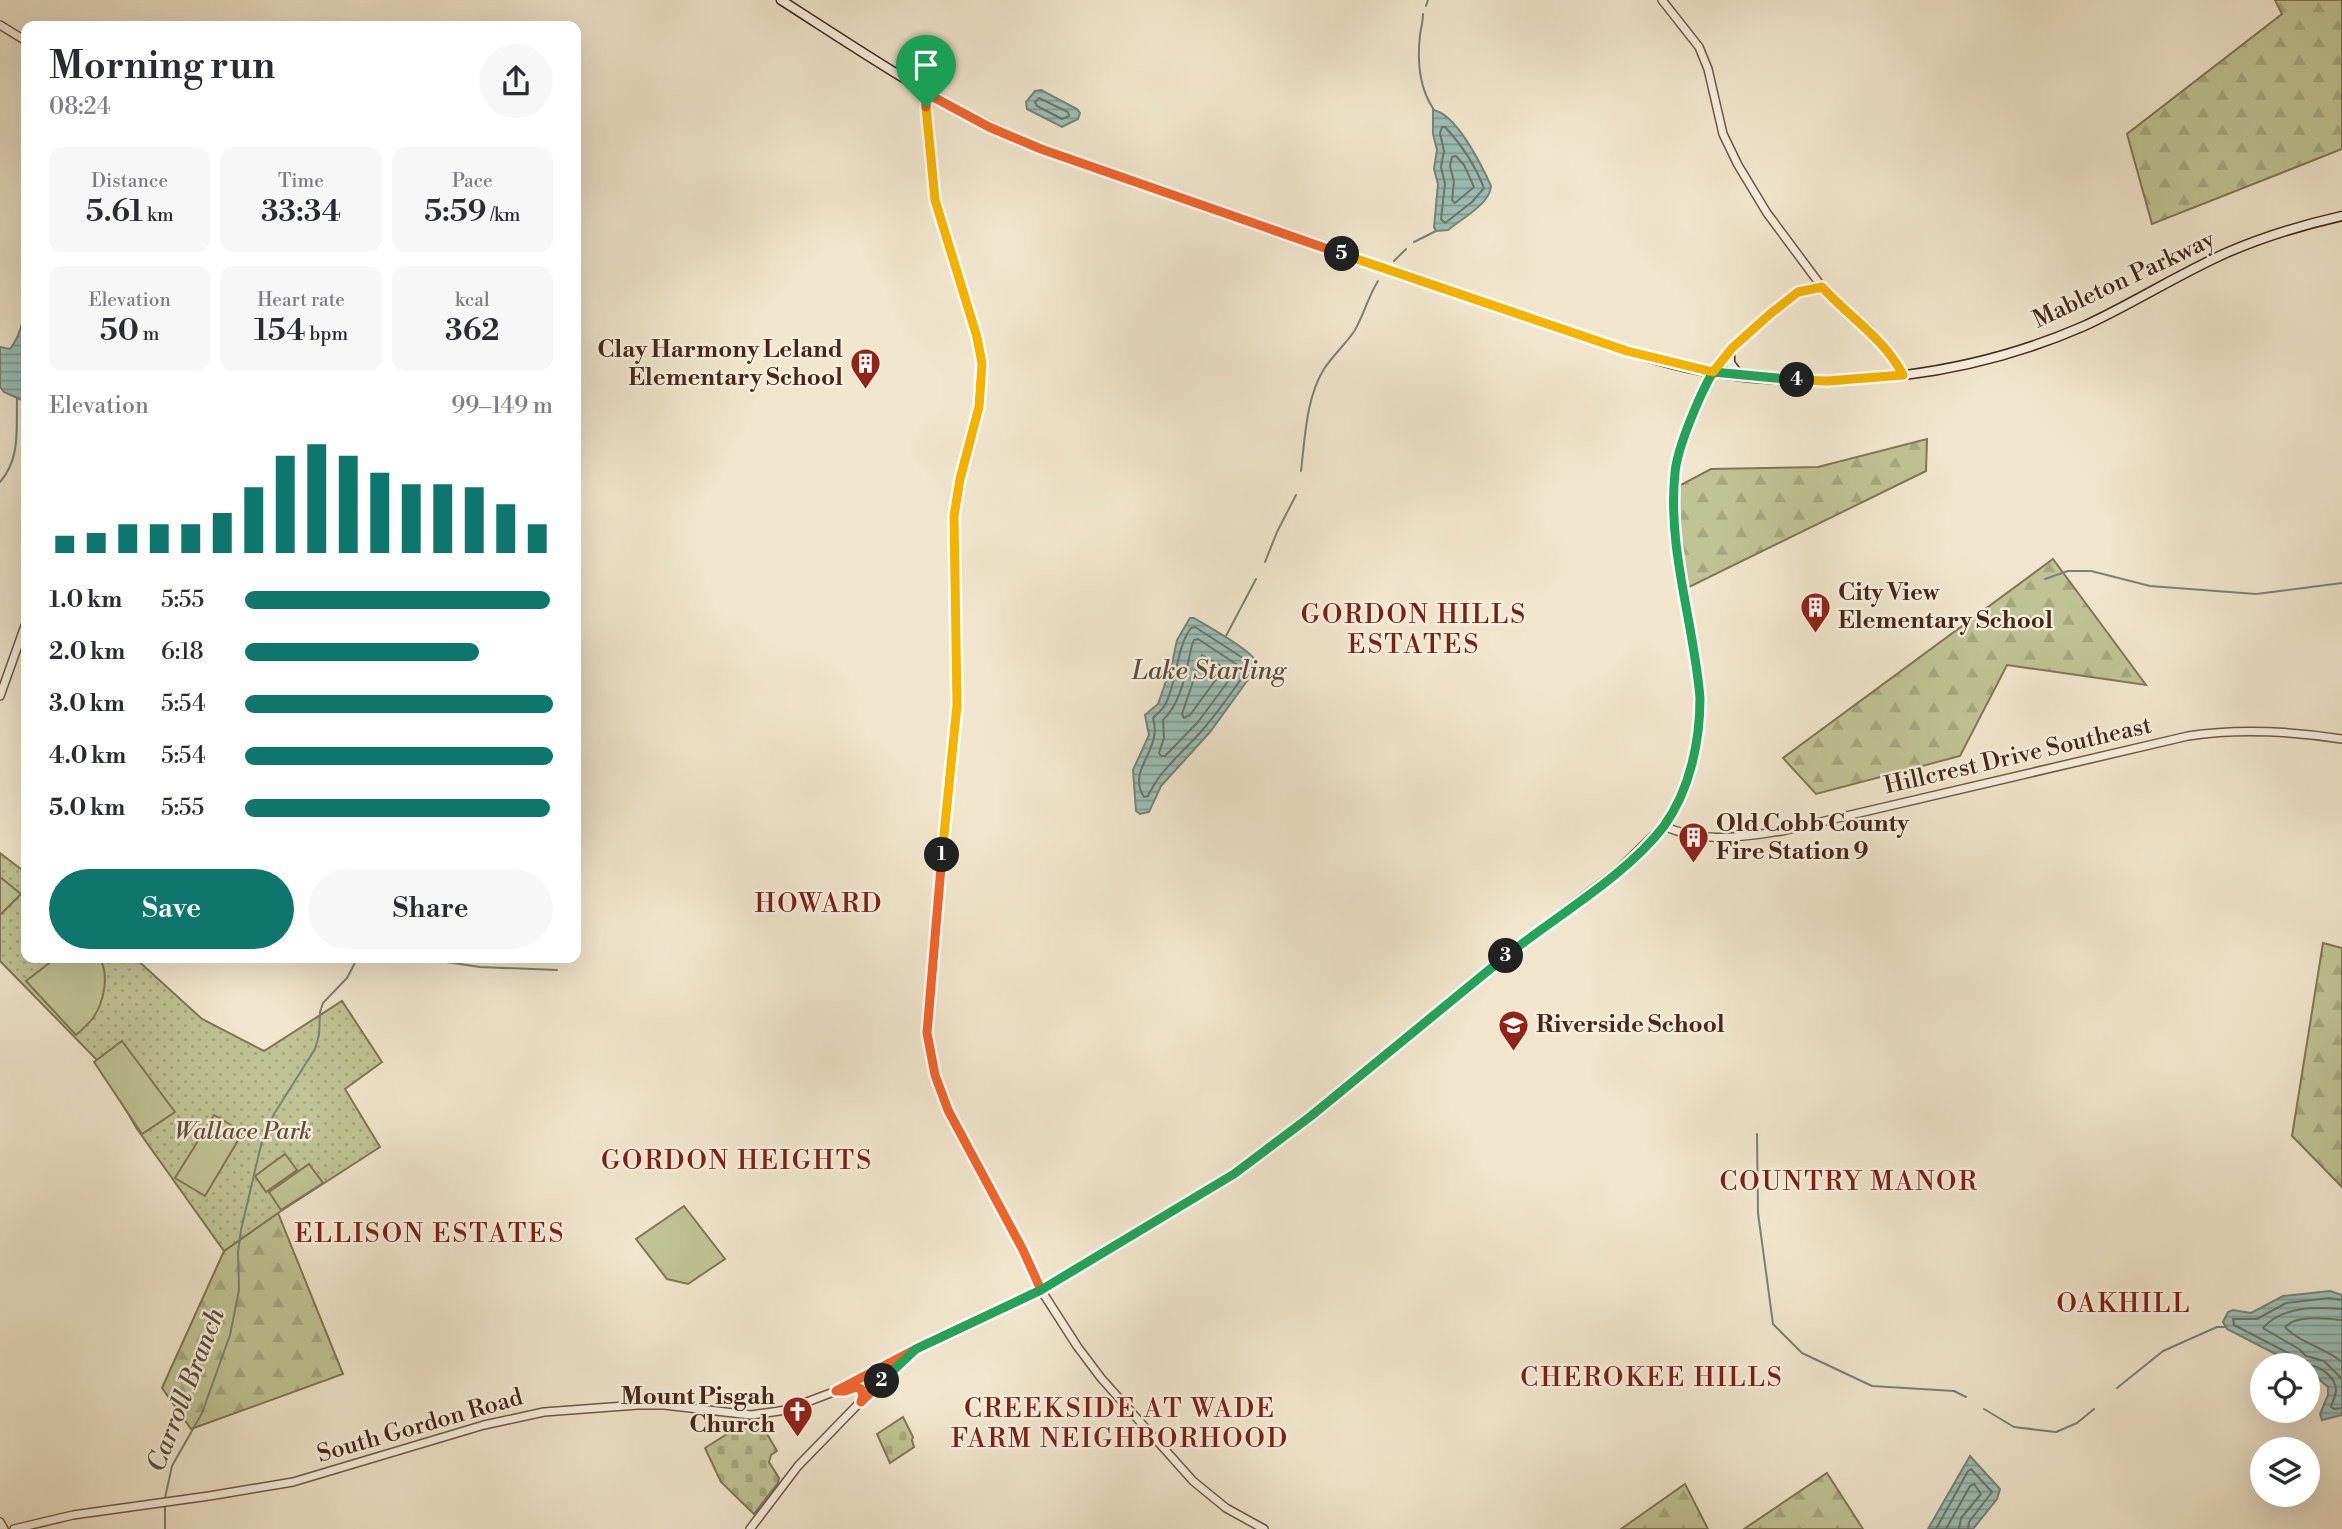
<!DOCTYPE html>
<html lang="en">
<head>
<meta charset="utf-8">
<style>
	:root { --surface:#fff; --page:#f7f7f7; --text:#2b2b33; --muted:#7c7c81; --accent:#0f766e }
	body { margin:0; font-family:"Libre Bodoni",serif; background:var(--page); color:var(--text); height:100vh; display:flex; flex-direction:column; font-size:26px; white-space:nowrap }
	* { box-sizing:border-box; margin:0 }
	p { font-size:23px; color:var(--muted) }
	.icon { flex:none; width:38px; height:38px; fill:none; stroke:currentColor; stroke-width:2; stroke-linecap:round; stroke-linejoin:round }
	.map { position:relative; flex:1; overflow:hidden }
	.panel { position:absolute; left:21px; top:21px; width:560px; height:942px; display:flex; flex-direction:column; background:var(--surface); border-radius:14px; box-shadow:0 7px 28px #0002 }
	.panel>* { flex:none }
	.buttons { position:absolute; left:2250px; top:1353px; display:grid; gap:14px }
	.buttons a { display:grid; place-items:center; width:70px; height:70px; border-radius:50%; background:var(--surface); box-shadow:0 7px 28px #0002; font-size:35px }
	.pin { position:absolute; display:grid; place-items:center; width:60px; height:60px; color:#fff; margin:-72px -30px; border-radius:50% 50% 50% 0; rotate:-45deg; box-shadow:0 0 7px #0007 }
	.pin .icon { rotate:45deg }
	.km { position:absolute; width:35px; height:35px; margin:-18px; border-radius:50%; background:#222; color:#fff; font-size:19px; line-height:35px; text-align:center }
	.round { display:grid; place-items:center; flex:none; width:74px; height:74px; border-radius:37px; background:var(--page) }
	.summary { display:flex; align-items:center; justify-content:space-between; height:119px; padding:0 28px }
	h1 { font-size:38px; font-weight:600; line-height:52px }
	.figures { display:grid; grid-template-columns:repeat(3,1fr); gap:10px; height:119px; padding:7px 28px }
	.figures div { display:grid; align-content:center; border-radius:14px; background:var(--page); text-align:center }
	.figures b { font-size:30px; font-weight:600 }
	.figures small { font-size:19px; font-weight:400 }
	.figures p { font-size:19px }
	.chart { height:196px; padding:14px 28px }
	.chart p { display:flex; justify-content:space-between }
	.chart svg { width:100%; height:126px; margin-top:7px; stroke:var(--accent); stroke-width:6 }
	.cta { display:flex; gap:14px; margin-top:auto; padding:14px 28px }
	.cta a { flex:1; height:80px; border-radius:42px; background:var(--accent); color:#fff; font-size:28px; font-weight:600; line-height:80px; text-align:center }
	.cta a+a { background:var(--page); color:var(--text) }
	ul { padding:0 28px; list-style:none; font-size:23px }
	li { display:grid; grid-template-columns:112px 84px 1fr; align-items:center; height:52px }
	li i { height:18px; border-radius:9px; background:var(--accent) }
	.map>svg:first-child { display:block }
	.forest { fill:url(#forest-firs); stroke:#847456; stroke-width:2 }
	.cemetery { fill:url(#cemetery-stones); stroke:#847456; stroke-width:2 }
	.park { fill:url(#park-dots); stroke:#847456; stroke-width:2 }
	.pitch { fill:#c0c394; stroke:#847456; stroke-width:2 }
	.water { fill:url(#water-rules); stroke:#798278; stroke-width:2 }
	.lines { fill:none; stroke-linecap:round; stroke-linejoin:round }
	.shore { stroke:#717368; stroke-width:2 }
	.stream { stroke:#798278; stroke-width:2 }
	.tertiary-casing { stroke:#725645; stroke-width:10 }
	.secondary-casing { stroke:#472618; stroke-width:11 }
	.tertiary { stroke:#f6efde; stroke-width:7 }
	.secondary { stroke:#f6efde; stroke-width:8 }
	.split-1-casing { stroke:#fff; stroke-width:14 }
	.split-2-casing { stroke:#fff; stroke-width:14 }
	.split-3-casing { stroke:#fff; stroke-width:14 }
	.split-4-casing { stroke:#fff; stroke-width:14 }
	.split-5-casing { stroke:#fff; stroke-width:14 }
	.split-6-casing { stroke:#fff; stroke-width:14 }
	.split-1 { stroke:#f5b400; stroke-width:9 }
	.split-2 { stroke:#f0652b; stroke-width:9 }
	.split-3 { stroke:#22a559; stroke-width:9 }
	.split-4 { stroke:#22a559; stroke-width:9 }
	.split-5 { stroke:#f5b400; stroke-width:9 }
	.split-6 { stroke:#f0652b; stroke-width:9 }
	.labels { text-anchor:middle; dominant-baseline:central; stroke-width:5; stroke-linejoin:round; paint-order:stroke }
	.street-label { font-size:24px; fill:#472618; stroke:#f6efde }
	.poi-label { font-size:24px; font-weight:bold; fill:#472618; stroke:#f6efde; text-anchor:start }
	.park-label { font-size:24px; font-style:italic; fill:#654d37; stroke:#f6efde }
	.neighbourhood-label { font-size:26px; letter-spacing:2px; fill:#7a1f14; stroke:#f6efde }
	.water-label { font-size:26px; font-style:italic; fill:#5c4c40; stroke:#f6efde }
</style>
</head>
<body>
<div class="map">
<svg width="2342" height="1529" viewBox="0 0 2342 1529">
	<defs>
		<pattern id="forest-firs" width="22" height="20" patternUnits="userSpaceOnUse" patternTransform="scale(1.75)"><rect width="22" height="20" fill="#c0c394"/><path d="M5 1l3.5 6h-7zM16 11l3.5 6h-7z" fill="#a6a77f"/></pattern>
		<pattern id="cemetery-stones" width="16" height="16" patternUnits="userSpaceOnUse" patternTransform="scale(1.75)"><rect width="16" height="16" fill="#c0c394"/><path d="M2 7V4a2 2 0 0 1 4 0v3zM10 15v-3a2 2 0 0 1 4 0v3z" fill="#a6a77f"/></pattern>
		<pattern id="park-dots" width="8" height="8" patternUnits="userSpaceOnUse" patternTransform="scale(1.75)"><rect width="8" height="8" fill="#c0c394"/><path d="M2 2h.1M6 6h.1" fill="none" stroke="#a6a77f" stroke-width="1.8" stroke-linecap="round"/></pattern>
		<pattern id="water-rules" width="6" height="5" patternUnits="userSpaceOnUse" patternTransform="scale(1.75)"><rect width="6" height="5" fill="#9bc0b8"/><path d="M0 2.5h6" fill="none" stroke="#809c95"/></pattern>
	</defs>
	<rect width="100%" height="100%" fill="#f1e6cd"/>
	<filter id="stains"><feTurbulence type="fractalNoise" baseFrequency=".00286" numOctaves="4"/><feColorMatrix values="0 0 0 0 .2 0 0 0 0 .09 0 0 0 0 .02 0 0 0 .5 -.17"/></filter>
	<radialGradient id="worn" r=".72"><stop offset=".6" stop-color="#630" stop-opacity="0"/><stop offset="1" stop-color="#630" stop-opacity=".3"/></radialGradient>
	<g class="forest">
		<polygon points="2275,0 2342,0 2342,149 2152,224 2127,134 2282,14"/>
		<polygon points="1927,439 1926,471 1685,589 1673,489 1711,469 1818,467"/>
		<polygon points="2053,559 2146,685 2007,665 1960,756 1816,794 1783,758"/>
		<polygon points="2323,943 2342,948 2342,1187 2292,1136"/>
		<polygon points="278,1213 343,1374 191,1429 162,1388 224,1251"/>
		<polygon points="1827,1473 1863,1529 1744,1529"/>
		<polygon points="1685,1484 1708,1529 1621,1529"/>
	</g>
	<g class="cemetery">
		<polygon points="903,1417 913,1437 912,1440 914,1447 890,1463 877,1434"/>
		<polygon points="749,1420 760,1422 777,1451 771,1455 769,1462 779,1478 778,1483 754,1514 721,1482 705,1448"/>
	</g>
	<polygon class="park" points="0,853 26,873 26,957 134,957 202,1019 264,1051 342,1001 382,1062 345,1089 380,1147 278,1213 224,1251 137,1129 97,1060 0,961"/>
	<g class="pitch">
		<polygon points="0,877 21,894 0,915"/>
		<path d="M 57,957 L 99,957 C 110,974 104,1002 93,1018 C 88,1025 81,1030 76,1035 L 26,981 Z"/>
		<polygon points="122,1041 175,1112 142,1134 94,1062"/>
		<polygon points="214,1115 243,1132 205,1196 175,1178"/>
		<polygon points="285,1154 297,1170 266,1192 255,1176"/>
		<polygon points="309,1164 323,1183 281,1210 269,1192"/>
		<polygon points="684,1206 725,1259 688,1284 667,1279 636,1239"/>
	</g>
	<g class="water">
		<polygon points="1041,90 1077,109 1080,113 1078,119 1062,127 1027,109 1026,102 1035,91"/>
		<path d="M 1433,110 C 1456,113 1482,166 1491,186 C 1490,204 1461,219 1448,230 L 1436,231 L 1434,227 L 1438,184 L 1434,169 L 1437,150 L 1433,134 Z"/>
		<path d="M 26,288 L 26,402 L 4,392 L 0,387 L 0,347 L 10,349 C 24,331 25,310 26,288 Z"/>
		<path d="M 1190,618 L 1194,618 C 1206,625 1249,649 1254,659 C 1255,662 1255,667 1255,670 L 1210,732 L 1161,786 L 1149,812 L 1140,814 L 1136,811 L 1133,770 L 1149,735 L 1145,715 L 1158,704 L 1172,664 L 1177,640 Z"/>
		<polygon points="2330,1291 2342,1295 2342,1415 2322,1420 2320,1414 2328,1395 2328,1387 2308,1370 2308,1365 2297,1365 2289,1361 2227,1329 2223,1322 2228,1312 2233,1310 2251,1313 2283,1296"/>
		<polygon points="1970,1456 2000,1489 1997,1499 1973,1529 1928,1529"/>
	</g>
	<g class="lines">
		<g class="shore">
			<polygon points="1039,98 1068,112 1069,116 1062,119 1037,106 1035,102"/>
			<path d="M 1442,127 L 1445,127 C 1462,145 1475,165 1484,188 L 1472,202 L 1445,223 L 1441,219 L 1445,184 L 1441,167 L 1444,151 L 1440,133 Z"/>
			<polygon points="1456,156 1464,165 1474,187 1455,203 1452,200 1454,182 1450,166 1452,157"/>
			<path d="M 1195,627 L 1246,660 L 1248,669 C 1235,688 1220,709 1205,727 C 1185,751 1161,768 1148,796 L 1144,797 C 1126,769 1163,751 1153,718 C 1157,714 1162,710 1165,705 C 1178,681 1175,650 1191,628 Z"/>
			<path d="M 1198,639 L 1236,664 L 1238,668 L 1198,722 L 1165,756 L 1161,756 L 1159,753 L 1164,738 L 1163,720 C 1182,702 1186,670 1192,645 L 1194,640 Z"/>
			<polygon points="1202,655 1221,666 1223,670 1190,715 1184,718 1182,714"/>
			<path d="M 2342,1309 C 2316,1307 2282,1306 2263,1328 L 2299,1349 L 2306,1356 L 2324,1361 L 2342,1379"/>
			<path d="M 2342,1320 C 2326,1319 2297,1314 2285,1327 C 2298,1342 2325,1348 2342,1362"/>
			<polyline points="2298,1365 2294,1356 2234,1325 2233,1319 2257,1319 2286,1303 2329,1298 2342,1300"/>
			<path d="M 2307,1365 C 2319,1365 2336,1377 2336,1390 C 2336,1396 2332,1402 2331,1407 L 2334,1409 L 2342,1408"/>
			<polyline points="1936,1529 1968,1471 1971,1469 1992,1492 1969,1522 1968,1529"/>
			<polyline points="1946,1529 1970,1486 1974,1484 1981,1494 1961,1518 1959,1529"/>
		</g>
		<g class="stream">
			<polyline points="1426,6 1428,0"/>
			<path d="M 1423,14 C 1423,21 1421,28 1420,35 C 1417,61 1419,88 1434,110"/>
			<polyline points="1414,242 1436,231"/>
			<polyline points="1394,261 1406,249"/>
			<path d="M 1301,471 C 1305,438 1306,398 1324,369 C 1333,355 1346,344 1355,330 C 1364,314 1368,297 1378,281"/>
			<path d="M 0,482 C 21,458 16,428 17,399"/>
			<polyline points="1265,562 1277,532 1296,495"/>
			<polyline points="2045,579 2068,571 2091,571 2150,586 2256,594 2342,583"/>
			<polyline points="1226,636 1256,579"/>
			<polyline points="413,957 480,967 557,970"/>
			<polyline points="1757,1134 1758,1213 1773,1324 1802,1353 1872,1386 1954,1391 1966,1397"/>
			<polyline points="2117,1388 2163,1351 2217,1327 2225,1327"/>
			<polyline points="1984,1409 2014,1427 2056,1432 2077,1423 2094,1409"/>
			<polyline points="165,1498 172,1466 202,1413 230,1335 239,1290 238,1252 241,1230 262,1141 274,1114 315,1049 319,1035 320,1012 323,1003 347,978 358,957"/>
			<polyline points="165,1504 165,1529"/>
		</g>
		<defs>
			<g id="tertiary">
				<polyline points="1662,0 1699,47 1708,69 1723,134 1738,165 1767,213 1822,287 1837,304 1869,329 1897,362 1904,375"/>
				<polyline points="0,25 26,41"/>
				<polyline points="926,93 935,200 977,337 983,364 979,407 960,479 954,517 957,705 927,1033 935,1075 948,1110 1022,1250 1041,1290 1077,1346 1101,1378 1193,1481 1226,1508 1264,1529"/>
				<polyline points="0,696 26,623"/>
				<path d="M 1663,826 C 1706,844 1738,837 1782,831 L 2188,736 C 2240,728 2290,731 2342,739"/>
				<polyline points="841,1391 856,1387 862,1392 862,1398"/>
				<polyline points="866,1397 908,1356"/>
				<polyline points="0,1522 4,1529"/>
				<polyline points="14,1529 73,1515 209,1496 293,1482 484,1425 544,1412 638,1405 664,1405 751,1415 786,1410 836,1391 916,1349 1041,1290 1234,1174 1312,1116 1388,1051 1534,934 1616,872 1663,826 1678,802 1692,767 1700,717 1699,680 1675,534 1675,471 1679,456 1704,387 1721,361 1745,336 1798,292 1822,287"/>
				<polyline points="750,1529 798,1466 866,1396 867,1389 862,1377"/>
			</g>
			<g id="secondary">
				<path d="M 781,0 C 867,55 946,110 1041,149 L 1571,333 C 1618,348 1665,365 1714,373 C 1837,392 1970,376 2084,326 C 2132,304 2177,275 2226,253 C 2263,237 2302,225 2342,216"/>
				<polyline points="1730,350 1730,363 1739,375"/>
			</g>
		</defs>
		<use href="#tertiary" class="tertiary-casing"/>
		<use href="#secondary" class="secondary-casing"/>
		<use href="#tertiary" class="tertiary"/>
		<use href="#secondary" class="secondary"/>
	</g>
	<g class="lines">
		<defs>
			<polyline id="split-1" points="926,107 935,200 977,337 982,364 979,407 960,479 954,516 957,705 942,855"/>
			<polyline id="split-2" points="882,1381 861,1402 863,1396 861,1389 856,1387 845,1391 836,1391 916,1349 1041,1290 1023,1250 948,1110 935,1075 927,1033 942,855"/>
			<polyline id="split-3" points="882,1381 916,1349 1041,1290 1234,1174 1311,1116 1506,956"/>
			<path id="split-4" d="M 1506,956 C 1556,916 1626,876 1664,826 C 1690,790 1700,741 1700,698 C 1694,623 1667,549 1675,473 C 1677,448 1700,394 1713,372 L 1797,380"/>
			<path id="split-5" d="M 1342,254 L 1627,351 L 1713,372 L 1732,348 L 1770,314 L 1798,292 L 1822,287 C 1849,317 1884,338 1903,375 L 1828,381 L 1797,380"/>
			<polyline id="split-6" points="926,107 926,93 989,127 1041,149 1342,254"/>
		</defs>
		<use href="#split-1" class="split-1-casing"/>
		<use href="#split-2" class="split-2-casing"/>
		<use href="#split-3" class="split-3-casing"/>
		<use href="#split-4" class="split-4-casing"/>
		<use href="#split-5" class="split-5-casing"/>
		<use href="#split-6" class="split-6-casing"/>
		<use href="#split-1" class="split-1"/>
		<use href="#split-2" class="split-2"/>
		<use href="#split-3" class="split-3"/>
		<use href="#split-4" class="split-4"/>
		<use href="#split-5" class="split-5"/>
		<use href="#split-6" class="split-6"/>
	</g>
	<defs>
		<symbol id="building-pin" viewBox="-11 -11 22 30"><path d="M0 17L-7.5 6A9.5 9.5 0 1 1 7.5 6Z" fill="#8f2418" stroke="#f6efde"/><path d="M-4-6H4V6H1V3H-1V6H-4ZM-2.5-4.3h1.7v1.8h-1.7ZM.8-4.3h1.7v1.8H.8ZM-2.5-1h1.7V.8h-1.7ZM.8-1h1.7V.8H.8Z" fill="#fff"/></symbol>
		<symbol id="school-pin" viewBox="-11 -11 22 30"><path d="M0 17L-7.5 6A9.5 9.5 0 1 1 7.5 6Z" fill="#8f2418" stroke="#f6efde"/><path d="M0-5L7-2L0 1L-7-2ZM-4 1L0 2.5L4 1V4Q0 6-4 4Z" fill="#fff"/></symbol>
		<symbol id="church-pin" viewBox="-11 -11 22 30"><path d="M0 17L-7.5 6A9.5 9.5 0 1 1 7.5 6Z" fill="#8f2418" stroke="#f6efde"/><path d="M-1.2-6h2.4v3.5h3.3v2.4h-3.3V6h-2.4V-.1h-3.3v-2.4h3.3Z" fill="#fff"/></symbol>
	</defs>
	<g fill-rule="evenodd">
		<use href="#building-pin" x="848" y="346" width="35" height="47"/>
		<use href="#building-pin" x="1798" y="590" width="35" height="47"/>
		<use href="#building-pin" x="1676" y="820" width="35" height="47"/>
		<use href="#school-pin" x="1496" y="1008" width="35" height="47"/>
		<use href="#church-pin" x="780" y="1394" width="35" height="47"/>
	</g>
	<g class="labels">
		<g class="street-label">
			<text transform="translate(2124 280) rotate(-25)">Mableton Parkway</text>
			<text transform="translate(2018 756) rotate(-13)">Hillcrest Drive Southeast</text>
			<text transform="translate(420 1426) rotate(-16)">South Gordon Road</text>
		</g>
		<g class="poi-label">
			<text x="843" y="350" text-anchor="end">Clay Harmony Leland<tspan x="843" dy="28">Elementary School</tspan></text>
			<text x="1838" y="593">City View<tspan x="1838" dy="28">Elementary School</tspan></text>
			<text x="1716" y="824">Old Cobb County<tspan x="1716" dy="28">Fire Station 9</tspan></text>
			<text x="1536" y="1025">Riverside School</text>
			<text x="775" y="1397" text-anchor="end">Mount Pisgah<tspan x="775" dy="28">Church</tspan></text>
		</g>
		<g class="park-label">
			<text x="243" y="1132">Wallace Park</text>
		</g>
		<g class="neighbourhood-label">
			<text x="1414" y="615">GORDON HILLS<tspan x="1414" dy="30">ESTATES</tspan></text>
			<text x="819" y="904">HOWARD</text>
			<text x="737" y="1161">GORDON HEIGHTS</text>
			<text x="1849" y="1182">COUNTRY MANOR</text>
			<text x="430" y="1234">ELLISON ESTATES</text>
			<text x="2124" y="1304">OAKHILL</text>
			<text x="1652" y="1378">CHEROKEE HILLS</text>
			<text x="1120" y="1409">CREEKSIDE AT WADE<tspan x="1120" dy="30">FARM NEIGHBORHOOD</tspan></text>
		</g>
		<g class="water-label">
			<text x="1209" y="671">Lake Starling</text>
			<text transform="translate(186 1390) rotate(-69)">Carroll Branch</text>
		</g>
	</g>
	<rect width="100%" height="100%" filter="url(#stains)"/>
	<rect width="100%" height="100%" fill="url(#worn)"/>
</svg>
<div class="buttons">
<a><svg class="icon" aria-label="locate" viewBox="0 0 24 24"><circle cx="12" cy="12" r="6"/><path d="M12 2v4M12 18v4M2 12h4M18 12h4"/></svg></a>
<a><svg class="icon" aria-label="layers" viewBox="0 0 24 24"><path d="M12 4l9 5-9 5-9-5zM3 14l9 5 9-5"/></svg></a>
</div>
<div class="pin" style="left:926px;top:107px;background:#1e9e55"><svg class="icon" aria-label="arrive" viewBox="0 0 24 24"><path d="M6 21V4h12l-3 4 3 4H6"/></svg></div>
<b class="km" style="left:942px;top:855px">1</b>
<b class="km" style="left:882px;top:1381px">2</b>
<b class="km" style="left:1506px;top:956px">3</b>
<b class="km" style="left:1797px;top:380px">4</b>
<b class="km" style="left:1342px;top:254px">5</b>
<section class="panel">
<div class="summary"><div><h1>Morning run</h1><p>08:24</p></div><a class="round"><svg class="icon" aria-label="share" viewBox="0 0 24 24"><path d="M12 15V3M7 8l5-5 5 5M5 13v7h14v-7"/></svg></a></div>
<div class="figures">
<div><p>Distance</p><b>5.61<small> km</small></b></div>
<div><p>Time</p><b>33:34</b></div>
<div><p>Pace</p><b>5:59<small> /km</small></b></div>
</div>
<div class="figures">
<div><p>Elevation</p><b>50<small> m</small></b></div>
<div><p>Heart rate</p><b>154<small> bpm</small></b></div>
<div><p>kcal</p><b>362</b></div>
</div>
<div class="chart"><p><span>Elevation</span>99–149 m</p>
<svg viewBox="0 0 160 44" preserveAspectRatio="none"><path d="M5 44V38M15 44V37M25 44V34M35 44V34M45 44V34M55 44V30M65 44V21M75 44V10M85 44V6M95 44V10M105 44V16M115 44V20M125 44V20M135 44V21M145 44V27M155 44V34"/></svg>
</div>
<ul>
<li><b>1.0 km</b>5:55<i style="width:99%"></i></li>
<li><b>2.0 km</b>6:18<i style="width:76%"></i></li>
<li><b>3.0 km</b>5:54<i style="width:100%"></i></li>
<li><b>4.0 km</b>5:54<i style="width:100%"></i></li>
<li><b>5.0 km</b>5:55<i style="width:99%"></i></li>
</ul>
<div class="cta"><a>Save</a><a>Share</a></div>
</section>
</div>
</body>
</html>
